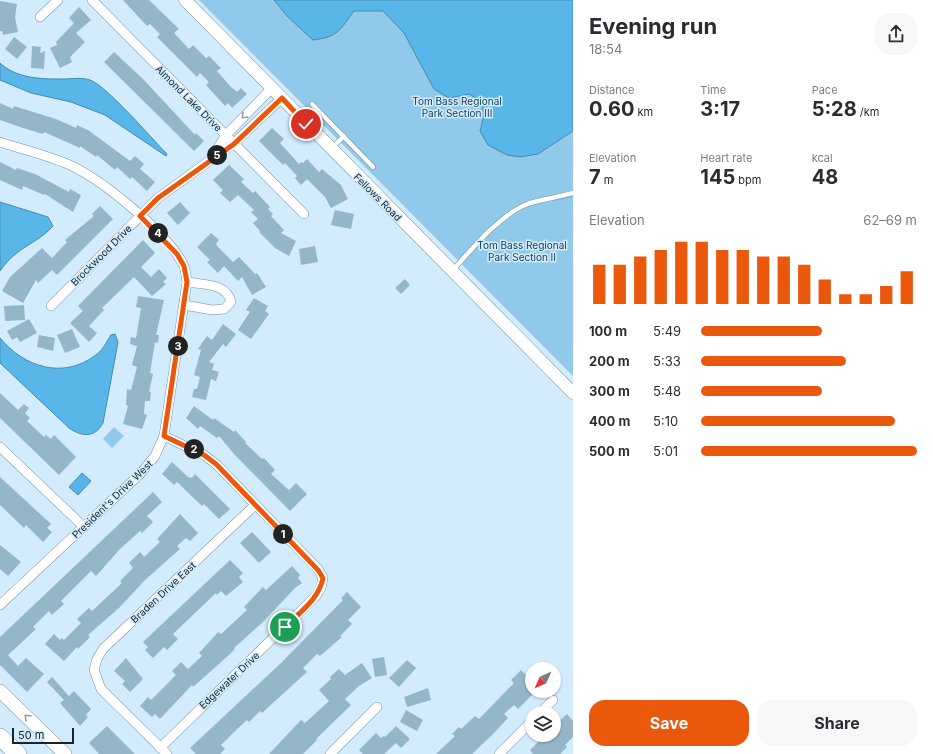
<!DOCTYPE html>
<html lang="en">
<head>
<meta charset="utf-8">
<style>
	:root { --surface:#fff; --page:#f7f7f7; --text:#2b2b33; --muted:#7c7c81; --accent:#ea580c }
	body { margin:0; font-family:Inter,sans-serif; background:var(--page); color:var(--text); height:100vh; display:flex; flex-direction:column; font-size:15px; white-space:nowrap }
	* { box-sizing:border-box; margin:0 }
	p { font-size:13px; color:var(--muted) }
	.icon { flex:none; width:22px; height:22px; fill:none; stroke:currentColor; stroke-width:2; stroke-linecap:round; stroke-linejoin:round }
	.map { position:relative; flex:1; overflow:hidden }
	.side { display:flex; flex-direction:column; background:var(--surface); width:360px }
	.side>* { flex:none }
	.needle { width:26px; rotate:225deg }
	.controls { position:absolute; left:525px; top:662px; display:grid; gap:8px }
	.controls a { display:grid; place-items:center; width:36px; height:36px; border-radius:50%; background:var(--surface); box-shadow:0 1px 3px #0004; font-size:20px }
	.scale { position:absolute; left:12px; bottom:10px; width:62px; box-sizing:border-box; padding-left:4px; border:2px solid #17242b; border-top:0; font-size:11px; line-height:14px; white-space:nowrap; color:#17242b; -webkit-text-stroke:3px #d2ecfd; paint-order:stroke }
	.pin { position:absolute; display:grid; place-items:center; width:34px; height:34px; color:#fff; margin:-17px; border:2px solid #fff; border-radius:50%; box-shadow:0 1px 4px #0007 }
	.km { position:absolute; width:20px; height:20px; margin:-10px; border-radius:50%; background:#222; color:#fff; font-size:11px; line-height:20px; text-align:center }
	.round { display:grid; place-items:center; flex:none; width:42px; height:42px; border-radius:16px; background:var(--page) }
	.summary { display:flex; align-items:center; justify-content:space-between; height:68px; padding:0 16px }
	h1 { font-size:22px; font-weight:700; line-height:30px }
	.metrics { display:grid; grid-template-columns:repeat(3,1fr); gap:6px; height:68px; padding:4px 16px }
	.metrics div { display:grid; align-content:center }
	.metrics b { font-size:20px; font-weight:700 }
	.metrics small { font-size:11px; font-weight:400 }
	.metrics p { font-size:11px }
	.chart { height:112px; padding:8px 16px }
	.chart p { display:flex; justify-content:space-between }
	.chart svg { width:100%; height:72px; margin-top:4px; stroke:var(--accent); stroke-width:6 }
	.cta { display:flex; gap:8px; margin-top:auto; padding:8px 16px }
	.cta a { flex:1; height:46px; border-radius:16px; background:var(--accent); color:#fff; font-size:16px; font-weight:700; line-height:46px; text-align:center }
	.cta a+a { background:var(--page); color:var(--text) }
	ul { padding:0 16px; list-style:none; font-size:13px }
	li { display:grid; grid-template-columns:64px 48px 1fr; align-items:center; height:30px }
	li i { height:10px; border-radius:5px; background:var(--accent) }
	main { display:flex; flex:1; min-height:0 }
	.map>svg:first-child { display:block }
	.green { fill:#91c9ea }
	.water { fill:#58b7e8; stroke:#448baf }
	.building { fill:#95b5c8 }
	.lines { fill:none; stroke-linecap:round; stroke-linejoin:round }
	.service-casing { stroke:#7291a3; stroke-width:5.5 }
	.minor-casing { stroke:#7291a3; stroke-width:10 }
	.tertiary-casing { stroke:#7291a3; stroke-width:13 }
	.secondary-casing { stroke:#7291a3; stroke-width:14 }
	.motorway-casing { stroke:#7291a3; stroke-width:18 }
	.service { stroke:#fff; stroke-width:4.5 }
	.minor { stroke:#fff; stroke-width:9 }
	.tertiary { stroke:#fff; stroke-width:12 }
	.secondary { stroke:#fff; stroke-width:13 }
	.motorway { stroke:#fff; stroke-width:17 }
	.oneway { stroke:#979ca0 }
	.route-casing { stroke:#fff; stroke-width:8 }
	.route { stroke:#ea580c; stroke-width:5 }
	.labels { text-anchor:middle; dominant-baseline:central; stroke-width:3; stroke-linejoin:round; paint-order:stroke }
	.street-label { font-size:10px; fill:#17242b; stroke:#d2ecfd }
	.park-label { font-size:10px; fill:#113b4f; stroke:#d2ecfd }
</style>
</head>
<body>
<main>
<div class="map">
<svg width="573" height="754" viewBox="0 0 573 754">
	<rect width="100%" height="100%" fill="#d2ecfd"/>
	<g class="green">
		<polygon points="199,0 573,0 573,376"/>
		<polygon points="114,427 124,436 112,448 103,439"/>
	</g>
	<g class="water">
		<path d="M 274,0 L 573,0 L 573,131 L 538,154 L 520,157 L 507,155 L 488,145 L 480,131 L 484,115 L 481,101 L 469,94 L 449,98 L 434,89 L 404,33 L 383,11 L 354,11 C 340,30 338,37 313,40 L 288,17 Z"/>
		<path d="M 0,63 C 17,79 42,79 63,79 C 73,79 81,77 90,80 C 107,86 152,139 167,154 L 166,156 L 105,115 L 71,102 L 31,93 L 0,80 Z"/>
		<path d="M 0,202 L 48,217 L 53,226 C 37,244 16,247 0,271 Z"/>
		<path d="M 115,334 L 118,342 L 103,423 C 95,438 82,437 69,428 L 0,363 L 0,338 C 24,367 63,380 96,355 C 103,350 107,341 111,335 Z"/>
		<polygon points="82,473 91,481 78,495 69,487"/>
	</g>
	<g class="building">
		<polygon points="123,0 149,0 179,29 174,33 189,49 193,45 206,58 209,56 221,68 217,71 231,87 237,92 241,88 247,94 232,108 228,103 225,106 206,85 209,82 200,73 197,77 157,37 160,34 150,24 147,26"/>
		<polygon points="0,1 17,4 15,17 18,32 3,35 2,31 0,31"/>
		<polygon points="79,7 91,20 76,33 85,42 70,57 72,62 60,68 50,48 57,45 56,42 74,23 69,18"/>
		<polygon points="14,37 27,47 17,59 5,49"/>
		<polygon points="32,46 41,47 40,53 45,51 44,69 31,68"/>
		<polygon points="114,52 143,79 195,135 196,133 204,141 194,151 104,62"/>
		<polygon points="0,103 13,109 14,106 56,119 76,128 77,125 88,130 130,161 135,156 144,164 140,169 155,182 147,191 132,177 130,179 117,167 115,170 97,155 96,157 80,146 80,148 44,132 43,134 23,128 0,120"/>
		<polygon points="272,128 284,139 280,143 299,164 301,162 303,163 307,159 319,172 322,169 341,185 348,199 331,208 325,197 307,179 301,185 295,178 297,176 285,163 283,165 259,141"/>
		<polygon points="0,162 16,170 17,168 35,174 69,192 70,189 81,195 73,212 45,194 44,195 23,186 22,190 0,180"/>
		<polygon points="229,165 244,179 241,182 253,193 255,191 270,207 268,209 273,214 271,216 284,230 281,233 296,241 289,256 275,248 259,232 260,231 253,223 258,219 251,212 254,210 238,195 230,202 220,193 223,190 213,180"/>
		<polygon points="180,202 190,213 178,225 167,213"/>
		<polygon points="100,206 113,219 57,275 52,270 38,283 36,280 23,303 2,291 10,277 42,248 52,258 67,242 65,240 94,216 92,214"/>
		<polygon points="335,210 354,214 351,229 331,225"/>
		<polygon points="211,233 219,240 216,244 218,247 233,262 239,257 255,274 257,273 266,287 252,295 242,277 238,281 224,266 218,273 207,262 210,260 197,247"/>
		<polygon points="143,240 155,253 141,267 151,277 159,269 167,278 163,282 166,284 152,296 134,277 102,308 104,310 89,326 97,333 89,342 70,323 83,311 78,306"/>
		<polygon points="315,246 318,262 301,265 299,249"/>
		<polygon points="405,279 410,285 401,294 395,288"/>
		<polygon points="138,296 164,300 156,335 159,335 158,343 155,342 150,373 153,374 149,392 151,392 150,401 145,401 144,414 147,415 142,429 123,424 128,406 126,405 127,389 131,390 137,367 132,365 137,346 130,344 131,337 136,338 141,308 136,307"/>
		<polygon points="254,298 268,306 265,311 269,314 251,339 238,330 250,312 246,310"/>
		<polygon points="24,305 25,320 5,321 4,306"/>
		<polygon points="29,319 37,333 20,342 17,337 12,340 7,331"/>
		<polygon points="223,324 236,334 226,347 223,344 209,362 214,364 212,370 219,372 216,381 211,379 206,400 192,397 194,389 197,389 200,377 194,375 201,350 198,349 207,336 212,340"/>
		<polygon points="72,329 80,347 65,353 57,335"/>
		<polygon points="39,335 55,338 53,351 37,347"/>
		<polygon points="0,393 18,410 24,404 29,408 25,413 30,418 27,421 44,437 46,435 51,439 54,435 76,457 59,475 0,418"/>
		<polygon points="194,406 213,420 214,418 234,432 235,430 246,442 245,443 262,459 264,458 275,470 271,474 289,490 296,483 307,494 290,511 234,454 219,436 217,438 200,426 198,429 186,418"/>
		<polygon points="172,462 188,477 192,478 195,474 230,509 219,519 204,504 202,506 177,482 174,485 162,474"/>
		<polygon points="0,477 51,524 47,528 52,532 43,542 26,525 24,528 0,505"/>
		<polygon points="153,492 162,502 147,516 153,522 142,533 140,531 120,549 96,576 91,571 61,601 64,604 52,615 49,611 33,627 36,629 8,655 18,666 26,658 44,674 27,692 0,665 0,637"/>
		<polygon points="180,514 198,533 190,541 186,538 177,546 180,549 145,580 120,607 88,635 90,637 78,649 77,647 64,661 45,644 54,634 60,640 62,638 64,640 81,623 77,619 89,608 92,611 122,583 120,581 133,568 129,563 140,552 144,557 160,542 157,539"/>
		<polygon points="252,532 271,552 259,563 240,543"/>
		<polygon points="0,545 21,562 8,576 0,569"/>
		<polygon points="230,560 243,573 239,577 243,582 226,596 221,591 217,595 216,593 173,634 178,639 167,650 164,647 153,658 145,650 148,647 143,642"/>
		<polygon points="292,566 300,575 298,578 302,583 295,588 263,622 234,648 235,649 229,655 193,687 192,685 160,719 155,714 152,717 140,706 148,697 151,700 176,675 172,671 181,662 188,669 202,656 199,653 210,641 218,632 221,634 247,610 244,607 263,587 266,590"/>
		<polygon points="347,592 361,607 348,620 352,624 340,636 342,637 320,656 317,654 303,668 307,672 262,713 260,711 249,722 247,720 235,731 221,745 225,749 220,754 196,754 190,748 281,663 343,600 341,598"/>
		<polygon points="384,657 387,675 375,677 372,659"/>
		<polygon points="126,658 143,679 130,692 122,684 125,681 114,671"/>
		<polygon points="407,660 416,668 399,687 389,678"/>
		<polygon points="362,663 372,678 359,686 345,699 351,705 316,739 317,740 303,754 269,754 301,720 305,723 329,701 319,690 331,679 330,677 339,669 345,675"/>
		<polygon points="521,670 532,681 532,695 518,709 514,705 504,714 508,718 493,734 472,754 436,754 455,736 452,734 459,727 461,729 475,716 479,719 514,683 511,680"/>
		<polygon points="52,677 69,696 74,691 91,709 86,715 88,717 80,726 60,703 64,700 47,682"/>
		<polygon points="428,688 431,700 407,707 404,697"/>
		<polygon points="406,710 423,720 417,731 400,722"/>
		<polygon points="567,714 573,721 573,737 565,745 567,747 560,754 533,754 530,750 545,735 554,735 554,726"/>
		<polygon points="107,726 135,754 99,754 89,743"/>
		<polygon points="396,726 410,739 401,748 396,743 384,754 363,754 359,750 376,733 381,738 384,736 385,737"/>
	</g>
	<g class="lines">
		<defs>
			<g id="service">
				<polyline points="312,104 373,167"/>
				<polyline points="332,148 344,136"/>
				<path d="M 452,271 C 472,249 498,217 525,205 C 540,199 557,198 573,193"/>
			</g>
			<g id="minor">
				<polyline points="92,0 304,214"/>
				<polyline points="40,17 58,0"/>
				<path d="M 0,142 C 24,150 50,156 72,166 C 105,182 167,233 183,264 C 186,269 186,277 187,282 L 164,436 L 155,456 L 141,473 L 0,605"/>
				<polyline points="212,157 226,135 272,88"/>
				<path d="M 184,305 L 212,310 L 224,309 L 231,302 C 227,283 204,285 187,282"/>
				<polyline points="51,306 158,198 234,143 282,98"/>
				<polyline points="0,447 84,527"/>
				<polyline points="540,713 553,700"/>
				<polyline points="160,748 316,596 321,588 323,578 318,569 216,464 204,455 164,436"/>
				<polyline points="167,754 101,689 94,670 97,659 103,649 255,505"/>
				<polyline points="330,754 377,707"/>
				<polyline points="499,754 532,721"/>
			</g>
			<polyline id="tertiary" points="185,0 573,393"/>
			<polyline id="secondary" points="0,691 65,754"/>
			<polyline id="motorway" points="0,737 18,754"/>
		</defs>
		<use href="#service" class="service-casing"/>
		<use href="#minor" class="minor-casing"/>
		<use href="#tertiary" class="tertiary-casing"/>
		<use href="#secondary" class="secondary-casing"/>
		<use href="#motorway" class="motorway-casing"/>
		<use href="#service" class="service"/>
		<use href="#minor" class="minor"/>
		<use href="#tertiary" class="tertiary"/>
		<use href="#secondary" class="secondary"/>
		<use href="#motorway" class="motorway"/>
	</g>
	<defs><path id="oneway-chevron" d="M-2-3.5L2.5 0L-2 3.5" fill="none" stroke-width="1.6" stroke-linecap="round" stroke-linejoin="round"/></defs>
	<g class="oneway">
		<use href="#oneway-chevron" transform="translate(244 116) rotate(135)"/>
		<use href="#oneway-chevron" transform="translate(27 717) rotate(-136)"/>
	</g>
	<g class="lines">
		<defs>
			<path id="route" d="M 285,627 C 300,612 319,599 323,578 L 318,570 L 216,464 L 204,455 L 164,436 L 187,282 L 184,266 L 177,254 L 140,216 L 158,198 L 234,144 L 282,98 L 306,124"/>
		</defs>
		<use href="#route" class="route-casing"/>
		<use href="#route" class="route"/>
	</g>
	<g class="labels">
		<g class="street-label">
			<text transform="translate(189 98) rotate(45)">Almond Lake Drive</text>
			<text transform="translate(378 197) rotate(45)">Fellows Road</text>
			<text transform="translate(101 255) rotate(-45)">Brockwood Drive</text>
			<text transform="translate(112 499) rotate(-44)">President's Drive West</text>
			<text transform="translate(163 592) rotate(-43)">Braden Drive East</text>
			<text transform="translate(229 680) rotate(-43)">Edgewater Drive</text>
		</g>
		<g class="park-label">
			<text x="457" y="101">Tom Bass Regional<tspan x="457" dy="12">Park Section III</tspan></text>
			<text x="522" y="245">Tom Bass Regional<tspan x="522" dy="12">Park Section II</tspan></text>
		</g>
	</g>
</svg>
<div class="controls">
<a><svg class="needle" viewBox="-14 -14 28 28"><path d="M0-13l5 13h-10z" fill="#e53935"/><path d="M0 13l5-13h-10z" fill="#7c7c81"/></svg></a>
<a><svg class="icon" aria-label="layers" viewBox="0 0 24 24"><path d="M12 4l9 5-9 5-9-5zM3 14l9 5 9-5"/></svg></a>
</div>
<div class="scale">50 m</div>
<div class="pin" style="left:285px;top:627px;background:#1e9e55"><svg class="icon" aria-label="arrive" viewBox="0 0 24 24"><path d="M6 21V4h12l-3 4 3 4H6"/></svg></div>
<div class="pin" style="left:306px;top:124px;background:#d93025"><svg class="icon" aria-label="check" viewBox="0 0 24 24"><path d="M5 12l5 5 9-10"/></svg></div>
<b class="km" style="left:283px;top:534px">1</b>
<b class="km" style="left:194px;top:449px">2</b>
<b class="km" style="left:178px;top:346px">3</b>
<b class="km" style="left:158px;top:233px">4</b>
<b class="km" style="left:217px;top:155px">5</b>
</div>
<section class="side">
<div class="summary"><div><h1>Evening run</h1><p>18:54</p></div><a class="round"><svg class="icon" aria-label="share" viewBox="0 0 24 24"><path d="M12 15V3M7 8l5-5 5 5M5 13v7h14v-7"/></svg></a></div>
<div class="metrics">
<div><p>Distance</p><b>0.60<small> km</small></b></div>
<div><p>Time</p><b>3:17</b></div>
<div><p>Pace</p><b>5:28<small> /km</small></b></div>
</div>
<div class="metrics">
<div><p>Elevation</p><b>7<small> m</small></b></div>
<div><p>Heart rate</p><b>145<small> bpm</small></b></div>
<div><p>kcal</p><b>48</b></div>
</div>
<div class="chart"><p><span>Elevation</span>62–69 m</p>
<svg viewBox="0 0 160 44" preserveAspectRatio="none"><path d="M5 44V20M15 44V20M25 44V15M35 44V11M45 44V6M55 44V6M65 44V11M75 44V11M85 44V15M95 44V15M105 44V20M115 44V29M125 44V38M135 44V38M145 44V33M155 44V24"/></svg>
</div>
<ul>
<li><b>100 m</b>5:49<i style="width:56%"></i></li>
<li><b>200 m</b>5:33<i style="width:67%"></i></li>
<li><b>300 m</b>5:48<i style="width:56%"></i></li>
<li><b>400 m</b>5:10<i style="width:90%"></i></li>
<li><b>500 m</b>5:01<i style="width:100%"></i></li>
</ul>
<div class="cta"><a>Save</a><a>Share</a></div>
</section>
</main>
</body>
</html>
